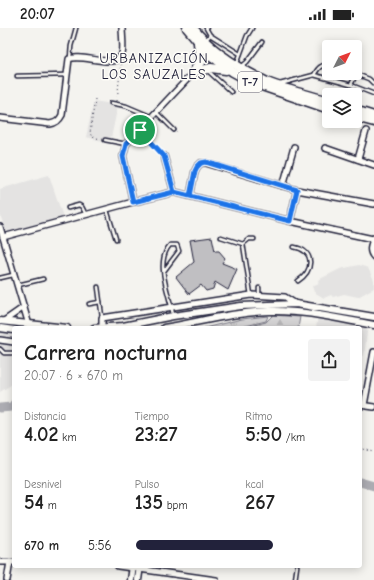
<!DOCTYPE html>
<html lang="es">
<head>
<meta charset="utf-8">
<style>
	:root { --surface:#fff; --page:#f2f2f2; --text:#222; --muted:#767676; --accent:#22223b }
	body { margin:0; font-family:"Comic Neue",sans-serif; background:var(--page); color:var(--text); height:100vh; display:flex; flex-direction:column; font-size:15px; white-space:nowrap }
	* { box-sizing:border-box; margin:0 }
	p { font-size:13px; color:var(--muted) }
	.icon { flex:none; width:22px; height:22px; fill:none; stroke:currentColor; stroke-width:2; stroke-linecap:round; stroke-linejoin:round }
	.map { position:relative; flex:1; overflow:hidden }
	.drawer { position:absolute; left:12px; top:298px; width:350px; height:242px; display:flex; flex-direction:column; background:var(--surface); border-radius:4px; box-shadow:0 2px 10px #0003 }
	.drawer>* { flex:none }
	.needle { width:26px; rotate:48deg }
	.fabs { position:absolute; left:322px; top:12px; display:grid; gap:8px }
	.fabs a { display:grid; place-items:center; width:40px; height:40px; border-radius:4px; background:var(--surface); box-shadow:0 2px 10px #0003; font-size:20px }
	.pin { position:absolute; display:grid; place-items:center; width:34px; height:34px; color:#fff; margin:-17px; border:2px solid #fff; border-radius:50%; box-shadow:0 1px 4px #0007 }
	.round { display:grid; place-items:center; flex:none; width:42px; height:42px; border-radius:4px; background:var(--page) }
	.head { display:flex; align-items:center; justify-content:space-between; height:68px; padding:0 12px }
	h1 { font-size:22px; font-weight:600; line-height:30px }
	.metrics { display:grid; grid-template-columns:repeat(3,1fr); gap:6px; height:68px; padding:4px 12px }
	.metrics div { display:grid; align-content:center }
	.metrics b { font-size:20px; font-weight:600 }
	.metrics small { font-size:11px; font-weight:400 }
	.metrics p { font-size:11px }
	ul { padding:0 12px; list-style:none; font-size:13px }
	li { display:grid; grid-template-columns:64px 48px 1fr; align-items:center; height:30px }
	li i { height:10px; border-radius:5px; background:var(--accent) }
	.status { display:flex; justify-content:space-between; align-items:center; height:28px; padding:0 20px; background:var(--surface); direction:ltr }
	.status svg { height:11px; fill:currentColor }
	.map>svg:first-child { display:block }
	.built { fill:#e4e3e2 }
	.forest { fill:url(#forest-firs); stroke:#7c7b88 }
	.park { fill:url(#park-tufts); stroke:#7c7b88 }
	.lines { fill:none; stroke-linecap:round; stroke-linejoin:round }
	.river { stroke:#acacb2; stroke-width:9 }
	.building { fill:#c0bfc2; stroke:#22223b }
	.service-casing { stroke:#22223b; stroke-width:5.5 }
	.minor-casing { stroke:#22223b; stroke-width:8 }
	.tertiary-casing { stroke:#22223b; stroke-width:9 }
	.trunk-casing { stroke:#22223b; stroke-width:11 }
	.path { stroke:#22223b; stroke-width:1; stroke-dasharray:1 3; stroke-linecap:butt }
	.service { stroke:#fdfcf7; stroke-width:2.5 }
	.minor { stroke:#fdfcf7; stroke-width:5 }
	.tertiary { stroke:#fdfcf7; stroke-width:6 }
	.trunk { stroke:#fdfcf7; stroke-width:8 }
	.route-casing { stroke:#fff; stroke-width:8 }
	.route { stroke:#1a73e8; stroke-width:5 }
	.labels { text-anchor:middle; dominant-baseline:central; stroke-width:3; stroke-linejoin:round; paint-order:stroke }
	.shield { fill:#fdfcf7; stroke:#646373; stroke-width:1 }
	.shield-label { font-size:12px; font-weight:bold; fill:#22223b }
	.neighbourhood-label { font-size:14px; letter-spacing:1px; fill:#22223b; stroke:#fdfcf7 }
</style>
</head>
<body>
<div class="status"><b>20:07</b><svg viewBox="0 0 49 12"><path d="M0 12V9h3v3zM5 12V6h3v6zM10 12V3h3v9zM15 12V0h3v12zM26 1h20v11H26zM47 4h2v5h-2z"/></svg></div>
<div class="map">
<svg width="374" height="552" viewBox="0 0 374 552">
	<defs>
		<pattern id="forest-firs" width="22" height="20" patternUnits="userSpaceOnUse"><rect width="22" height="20" fill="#d5d4d5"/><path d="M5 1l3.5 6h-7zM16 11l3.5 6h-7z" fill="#b7b6b8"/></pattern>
		<pattern id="park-tufts" width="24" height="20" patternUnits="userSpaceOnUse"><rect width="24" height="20" fill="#d5d4d5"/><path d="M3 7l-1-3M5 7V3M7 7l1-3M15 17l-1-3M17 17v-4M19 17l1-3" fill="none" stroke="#b7b6b8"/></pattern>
	</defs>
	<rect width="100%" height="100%" fill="#f4f3ef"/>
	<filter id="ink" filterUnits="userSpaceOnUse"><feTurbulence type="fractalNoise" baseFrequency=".025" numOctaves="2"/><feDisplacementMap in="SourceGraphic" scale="8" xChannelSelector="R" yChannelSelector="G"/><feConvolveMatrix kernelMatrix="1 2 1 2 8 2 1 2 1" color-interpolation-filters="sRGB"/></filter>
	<g filter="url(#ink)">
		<g class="built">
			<polygon points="94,73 118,77 110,115 86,109"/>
			<polygon points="49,147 63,189 6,204 0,186 0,161"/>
			<polygon points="359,237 368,240 374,252 374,260 358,269 344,266 333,269 331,267 324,270 314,264 312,258 319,255 318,252 340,241"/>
			<polygon points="318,288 368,298 364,328 360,327 360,300 316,300"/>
			<polygon points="0,305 14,306 14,355 0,364"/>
		</g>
		<polygon class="forest" points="273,287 300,289 298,300 242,300 266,294"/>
		<polygon class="park" points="268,288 266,293 237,300 204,300 242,291"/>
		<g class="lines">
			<g class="river">
				<polyline points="0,380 12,379 14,376"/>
				<polyline points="360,454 374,458"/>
			</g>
		</g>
		<polygon class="building" points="212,209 215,223 219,223 225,230 222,235 237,241 228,262 215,254 213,261 206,263 201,257 189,266 176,249 194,234 190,212"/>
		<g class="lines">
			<defs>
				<g id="service">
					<polyline points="206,0 210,7"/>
					<polyline points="206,12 210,7 240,26"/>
					<polyline points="70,30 71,18 76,0"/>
					<polyline points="237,35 247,8 252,0"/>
					<polyline points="241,39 247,34 262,14"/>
					<polyline points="207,42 231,64"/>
					<polyline points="353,45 369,51 374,56"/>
					<path d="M 314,47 C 318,40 321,36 329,37"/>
					<polyline points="17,48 67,47"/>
					<polyline points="280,56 314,47 351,57 374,66"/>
					<polyline points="351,57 356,46"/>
					<polyline points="111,75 126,78 152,89"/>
					<polyline points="157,85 174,102"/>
					<polyline points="105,112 126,116"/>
					<polyline points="68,180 79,177 82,179 86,187"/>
					<polyline points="107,182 116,211"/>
					<polyline points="221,209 243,216"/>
					<polyline points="243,216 251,267"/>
					<polyline points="243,216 249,211 254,211"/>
					<path d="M 294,219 C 315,223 314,242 298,253"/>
					<path d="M 164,243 L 179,223 L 177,217 L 170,217 C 154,235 170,267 173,287"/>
					<polyline points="0,250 13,247"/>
					<polyline points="18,257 43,251"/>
					<polyline points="98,259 102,289"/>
					<polyline points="259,267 259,260"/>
					<polyline points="89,276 100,274"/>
					<polyline points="0,321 4,325 14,325"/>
					<polyline points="295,552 297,538"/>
				</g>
				<g id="minor">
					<path d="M 0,90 L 50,96 C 56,95 59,93 62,87 L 69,31 C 82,25 117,42 122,26 C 124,20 122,6 122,0"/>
					<polyline points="325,120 374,137"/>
					<polyline points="164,128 174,164"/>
					<polyline points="358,131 366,103"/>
					<polyline points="283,158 294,119"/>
					<polyline points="190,168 195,143 197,139 201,135 206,135 297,162 374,176"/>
					<polyline points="133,174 123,128 126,116 211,26"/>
					<polyline points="290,193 297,162"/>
					<polyline points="0,199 29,297 29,300"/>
					<polyline points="3,209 133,174 174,164 290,193 373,211"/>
					<path d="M 374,210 C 371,216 368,223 374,229"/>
					<polyline points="4,293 24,279"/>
					<polyline points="102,299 102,290 251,267 285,269 296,276"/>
					<polyline points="0,312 14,314"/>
					<polyline points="360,377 374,379"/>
					<polyline points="364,377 374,324"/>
					<polyline points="0,534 14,534"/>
					<polyline points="118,538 216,552"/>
					<polyline points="7,552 10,534"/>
				</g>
				<g id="tertiary">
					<polyline points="0,293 67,300"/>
					<polyline points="0,300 14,302"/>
					<polyline points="94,300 123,298 173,288 241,278 296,276 374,289"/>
					<path d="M 164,300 C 199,294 235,284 270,283 C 305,282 340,291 374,297"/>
					<polyline points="131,552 133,538"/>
					<polyline points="138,552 140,538"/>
				</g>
				<g id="trunk">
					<polyline points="187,0 210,27 233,44 253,55 329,81"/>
					<path d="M 193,0 C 212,24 240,41 267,54 C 287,62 309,67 329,73"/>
					<polyline points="194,44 211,40 226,42"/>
					<polyline points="194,44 200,31 198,15"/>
					<polyline points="355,82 374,88"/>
					<polyline points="355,89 374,94"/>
				</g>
			</defs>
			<use href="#service" class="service-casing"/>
			<use href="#minor" class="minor-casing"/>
			<use href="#tertiary" class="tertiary-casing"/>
			<use href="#trunk" class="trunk-casing"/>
			<g class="path">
				<polyline points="95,71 90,105 92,109 101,111"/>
				<polyline points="117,73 121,34"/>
				<polyline points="143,105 161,125"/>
				<polyline points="360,420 374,424"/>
			</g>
			<use href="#service" class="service"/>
			<use href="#minor" class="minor"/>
			<use href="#tertiary" class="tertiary"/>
			<use href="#trunk" class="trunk"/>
		</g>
	</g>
	<g class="lines" filter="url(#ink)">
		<defs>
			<polyline id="route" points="140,102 126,116 123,128 133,174 174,164 290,193 297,162 206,134 201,135 197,139 195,143 190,168 174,164 164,128 140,102"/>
		</defs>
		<use href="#route" class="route-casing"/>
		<use href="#route" class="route"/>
	</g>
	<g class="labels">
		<rect class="shield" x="238" y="44" width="24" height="20" rx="3"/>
		<g class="shield-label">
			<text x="250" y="54">T-7</text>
		</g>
		<g class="neighbourhood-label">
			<text x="154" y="30">URBANIZACIÓN<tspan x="154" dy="16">LOS SAUZALES</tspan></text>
		</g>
	</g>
</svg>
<div class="fabs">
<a><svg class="needle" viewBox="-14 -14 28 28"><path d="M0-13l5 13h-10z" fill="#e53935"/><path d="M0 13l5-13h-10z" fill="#767676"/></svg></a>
<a><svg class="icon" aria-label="layers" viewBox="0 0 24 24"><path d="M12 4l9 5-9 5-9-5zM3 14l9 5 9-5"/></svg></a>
</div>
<div class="pin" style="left:140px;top:102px;background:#1e9e55"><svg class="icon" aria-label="arrive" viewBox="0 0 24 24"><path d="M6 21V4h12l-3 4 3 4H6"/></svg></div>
<section class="drawer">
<div class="head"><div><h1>Carrera nocturna</h1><p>20:07 · 6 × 670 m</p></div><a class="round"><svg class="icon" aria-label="share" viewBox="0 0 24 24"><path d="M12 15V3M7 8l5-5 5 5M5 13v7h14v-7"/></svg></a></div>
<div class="metrics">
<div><p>Distancia</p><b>4.02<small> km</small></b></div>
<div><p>Tiempo</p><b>23:27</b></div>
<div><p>Ritmo</p><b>5:50<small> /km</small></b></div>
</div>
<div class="metrics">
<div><p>Desnivel</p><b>54<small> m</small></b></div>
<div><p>Pulso</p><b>135<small> bpm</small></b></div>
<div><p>kcal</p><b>267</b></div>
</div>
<ul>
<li><b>670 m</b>5:56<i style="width:64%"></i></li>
</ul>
</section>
</div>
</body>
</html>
